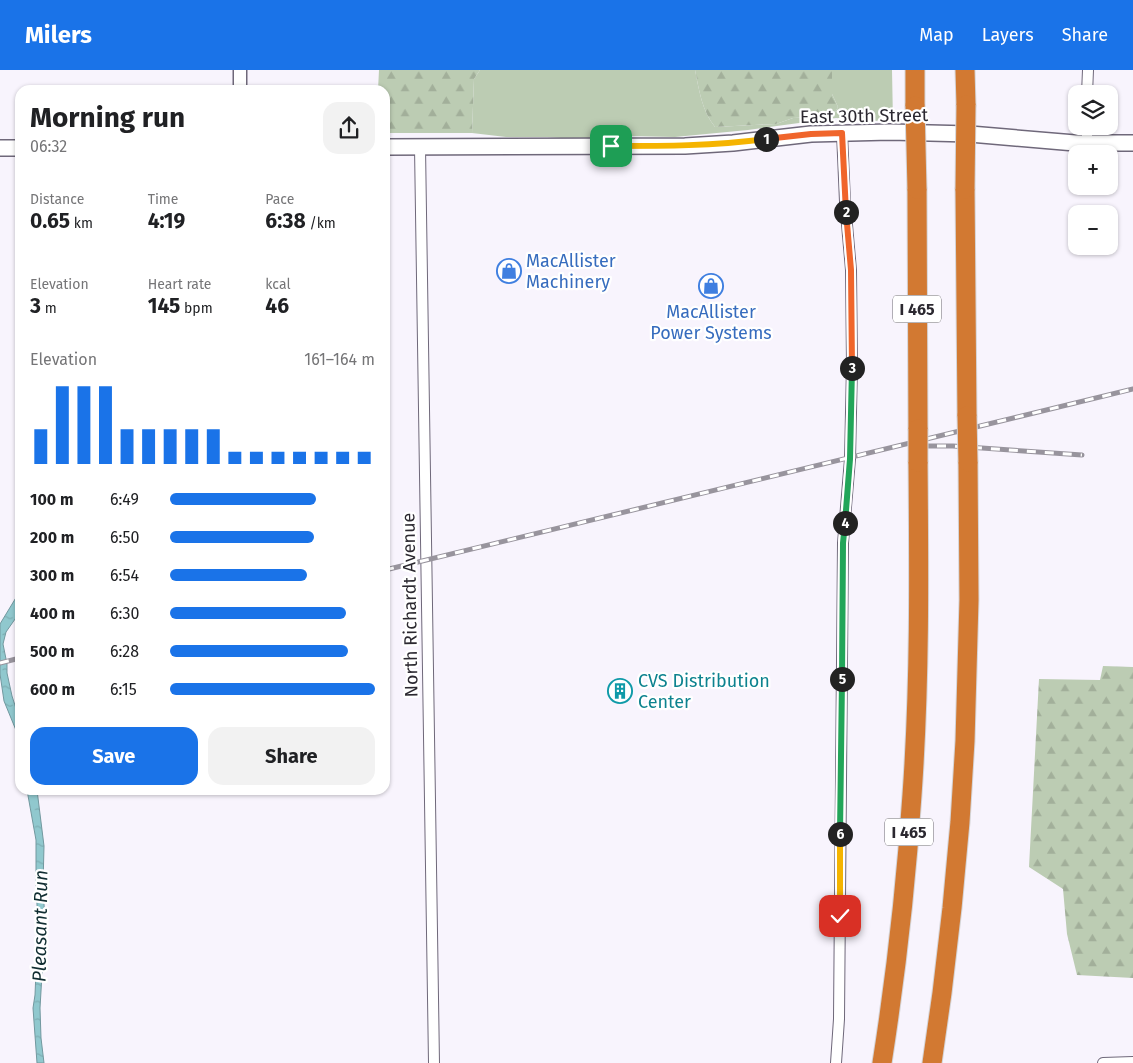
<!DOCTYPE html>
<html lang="en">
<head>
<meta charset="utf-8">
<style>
	:root { --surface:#fff; --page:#f2f2f2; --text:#202124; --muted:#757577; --accent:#1a73e8 }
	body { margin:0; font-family:"Fira Sans",sans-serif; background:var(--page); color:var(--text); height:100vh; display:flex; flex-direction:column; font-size:19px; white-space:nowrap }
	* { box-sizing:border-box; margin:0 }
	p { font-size:16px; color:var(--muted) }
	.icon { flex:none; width:28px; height:28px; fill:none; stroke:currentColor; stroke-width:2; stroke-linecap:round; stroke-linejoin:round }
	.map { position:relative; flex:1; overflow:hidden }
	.side { position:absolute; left:15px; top:15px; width:375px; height:710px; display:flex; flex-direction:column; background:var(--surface); border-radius:15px; box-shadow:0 1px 4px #0004 }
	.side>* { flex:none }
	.fabs { position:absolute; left:1068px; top:15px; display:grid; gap:10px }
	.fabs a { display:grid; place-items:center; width:50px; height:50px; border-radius:10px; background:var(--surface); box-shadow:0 1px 4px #0004; font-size:25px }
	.pin { position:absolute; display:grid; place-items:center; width:42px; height:42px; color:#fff; margin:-21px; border-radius:10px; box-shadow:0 2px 8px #0006 }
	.km { position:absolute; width:25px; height:25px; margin:-12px; border-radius:50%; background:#222; color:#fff; font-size:14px; line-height:25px; text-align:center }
	.round { display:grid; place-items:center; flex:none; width:52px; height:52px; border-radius:15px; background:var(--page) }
	.headline { display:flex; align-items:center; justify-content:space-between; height:85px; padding:0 15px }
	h1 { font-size:28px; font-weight:700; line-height:38px }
	.figures { display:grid; grid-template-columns:repeat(3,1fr); gap:8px; height:85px; padding:5px 15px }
	.figures div { display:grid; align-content:center }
	.figures b { font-size:21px; font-weight:700 }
	.figures small { font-size:14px; font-weight:400 }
	.figures p { font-size:14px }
	.chart { height:140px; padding:10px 15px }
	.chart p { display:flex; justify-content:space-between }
	.chart svg { width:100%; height:90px; margin-top:5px; stroke:var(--accent); stroke-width:6 }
	.cta { display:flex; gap:10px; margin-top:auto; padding:10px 15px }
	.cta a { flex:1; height:58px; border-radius:15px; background:var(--accent); color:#fff; font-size:20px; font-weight:700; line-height:58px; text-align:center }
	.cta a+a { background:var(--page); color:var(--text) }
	ul { padding:0 15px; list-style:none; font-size:16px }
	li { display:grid; grid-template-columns:80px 60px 1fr; align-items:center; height:38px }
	li i { height:12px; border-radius:6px; background:var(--accent) }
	header { display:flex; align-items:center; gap:30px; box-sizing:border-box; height:70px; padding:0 25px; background:var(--accent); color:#fff }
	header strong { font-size:24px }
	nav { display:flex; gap:28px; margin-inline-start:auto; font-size:18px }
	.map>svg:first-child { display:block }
	.grass { fill:#bcccb3 }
	.forest { fill:url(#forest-firs) }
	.water { fill:url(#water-ripples); stroke:#72989f }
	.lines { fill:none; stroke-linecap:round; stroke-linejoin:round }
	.minor-casing { stroke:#6f687a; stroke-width:12 }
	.tertiary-casing { stroke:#6f687a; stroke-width:15 }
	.secondary-casing { stroke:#6f687a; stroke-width:18 }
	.motorway-casing { stroke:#d5d4d6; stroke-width:21 }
	.minor { stroke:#fff; stroke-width:10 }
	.tertiary { stroke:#fff; stroke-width:12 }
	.secondary { stroke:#fff; stroke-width:15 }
	.motorway { stroke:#d27932; stroke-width:19 }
	.rail-casing { stroke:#98949d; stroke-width:5 }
	.rail { stroke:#fff; stroke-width:3; stroke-dasharray:9; stroke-linecap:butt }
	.motorway-bridge-casing { stroke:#d5d4d6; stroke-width:21; stroke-linecap:butt }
	.motorway-bridge { stroke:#d27932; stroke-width:19 }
	.split-1-casing { stroke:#fff; stroke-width:10 }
	.split-2-casing { stroke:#fff; stroke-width:10 }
	.split-3-casing { stroke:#fff; stroke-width:10 }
	.split-4-casing { stroke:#fff; stroke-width:10 }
	.split-5-casing { stroke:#fff; stroke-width:10 }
	.split-6-casing { stroke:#fff; stroke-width:10 }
	.split-7-casing { stroke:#fff; stroke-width:10 }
	.split-1 { stroke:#f5b400; stroke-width:6 }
	.split-2 { stroke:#f0652b; stroke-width:6 }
	.split-3 { stroke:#f0652b; stroke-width:6 }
	.split-4 { stroke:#22a559; stroke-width:6 }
	.split-5 { stroke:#22a559; stroke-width:6 }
	.split-6 { stroke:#22a559; stroke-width:6 }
	.split-7 { stroke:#f5b400; stroke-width:6 }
	.labels { text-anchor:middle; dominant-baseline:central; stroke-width:4.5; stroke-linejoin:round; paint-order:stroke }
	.shield { fill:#fff; stroke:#6b686e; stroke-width:1 }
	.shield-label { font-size:16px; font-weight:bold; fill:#2b2830 }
	.street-label { font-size:18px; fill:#2b2830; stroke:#fff }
	.shop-label { font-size:18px; fill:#366cbe; stroke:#fff; text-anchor:start }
	.culture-label { font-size:18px; fill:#0d838f; stroke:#fff; text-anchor:start }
	.water-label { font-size:19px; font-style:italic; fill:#112e32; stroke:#fff }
</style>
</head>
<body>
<header>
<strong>Milers</strong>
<nav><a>Map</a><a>Layers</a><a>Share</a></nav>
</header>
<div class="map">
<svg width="1133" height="993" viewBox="0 0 1133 993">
	<defs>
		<pattern id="forest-firs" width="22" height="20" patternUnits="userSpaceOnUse" patternTransform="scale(1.25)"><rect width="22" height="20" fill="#bcccb3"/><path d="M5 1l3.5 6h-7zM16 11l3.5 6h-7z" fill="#a2af9a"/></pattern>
		<pattern id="water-ripples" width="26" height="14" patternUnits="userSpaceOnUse" patternTransform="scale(1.25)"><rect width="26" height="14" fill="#90c8ce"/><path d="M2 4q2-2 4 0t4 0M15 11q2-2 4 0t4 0" fill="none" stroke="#7cacb1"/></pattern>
	</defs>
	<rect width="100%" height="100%" fill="#f8f4fd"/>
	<path class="grass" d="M 480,0 L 695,0 C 699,20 702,41 715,57 L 776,54 L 793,48 L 833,46 L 838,37 L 832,24 L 832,0 L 892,0 L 893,52 L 836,48 L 748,60 L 675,67 L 627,66 L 575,69 L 547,67 L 506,67 L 472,63 L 474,9 Z"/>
	<g class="forest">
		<polygon points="379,0 480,0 474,9 472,63 385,63 385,20 378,20"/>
		<path d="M 695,0 L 832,0 L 832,24 L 838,37 L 833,46 L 793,48 L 776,54 L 715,57 C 702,41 699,20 695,0 Z"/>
		<polygon points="1103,596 1133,597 1133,908 1077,905 1067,864 1063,819 1029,797 1039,609 1100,610"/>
	</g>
	<g class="water">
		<polygon points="20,521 20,542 6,562 3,574 7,594 7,603 12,626 20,651 20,670 4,631 0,604 0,554"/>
		<polygon points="27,720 37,720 44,776 43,815 45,853 40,938 41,968 44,993 37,993 33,938 35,925 38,853 36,816 36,770"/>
	</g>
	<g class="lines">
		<defs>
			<g id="minor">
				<polyline points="1087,24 1088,0"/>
				<polyline points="1087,74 1087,56"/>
				<polyline points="420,77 434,993"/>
				<polyline points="836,993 839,949 843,473 850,389 852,295 851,200 845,132 842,63"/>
				<polyline points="1103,993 1133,992"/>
			</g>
			<polyline id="tertiary" points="240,0 240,20"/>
			<g id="secondary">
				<polyline points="385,77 685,76 733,73 811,64 890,62 970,64 1075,73 1133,73"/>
				<polyline points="0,78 20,78"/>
			</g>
			<g id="motorway">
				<polyline points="915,0 915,36"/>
				<polyline points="965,0 966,35"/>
				<polyline points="917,119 918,359"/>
				<polyline points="965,119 967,346"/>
				<path d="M 882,993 C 896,904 906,815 912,725 C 920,614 919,503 918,392"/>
				<polyline points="932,993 942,923 952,838 960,752 965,671 969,530 968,392"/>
			</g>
		</defs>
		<use href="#minor" class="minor-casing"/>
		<use href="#tertiary" class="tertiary-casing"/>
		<use href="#secondary" class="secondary-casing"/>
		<use href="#motorway" class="motorway-casing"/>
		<use href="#minor" class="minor"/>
		<use href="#tertiary" class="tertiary"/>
		<use href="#secondary" class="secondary"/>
		<use href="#motorway" class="motorway"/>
		<defs>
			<g id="rail">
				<polyline points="919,376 953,376 1082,385"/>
				<polyline points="385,500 1133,319"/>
				<polyline points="0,593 20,588"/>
			</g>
		</defs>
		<use href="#rail" class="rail-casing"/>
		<use href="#rail" class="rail"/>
		<defs>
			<g id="motorway-bridge">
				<polyline points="915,36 917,119"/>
				<polyline points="965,119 966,35"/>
				<polyline points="967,346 968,392"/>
				<polyline points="918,359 918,392"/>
			</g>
		</defs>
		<use href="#motorway-bridge" class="motorway-bridge-casing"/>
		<use href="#motorway-bridge" class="motorway-bridge"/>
	</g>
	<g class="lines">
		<defs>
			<path id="split-1" d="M 611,76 C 663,76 714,76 766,69"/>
			<polyline id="split-2" points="766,69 811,64 842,63 846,142"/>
			<polyline id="split-3" points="846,142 851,200 852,298"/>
			<polyline id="split-4" points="845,453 850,389 852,298"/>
			<polyline id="split-5" points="842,609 843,473 845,453"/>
			<polyline id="split-6" points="840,764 842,609"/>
			<polyline id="split-7" points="840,846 840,764"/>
		</defs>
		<use href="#split-1" class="split-1-casing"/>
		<use href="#split-2" class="split-2-casing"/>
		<use href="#split-3" class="split-3-casing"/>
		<use href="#split-4" class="split-4-casing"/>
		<use href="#split-5" class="split-5-casing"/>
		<use href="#split-6" class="split-6-casing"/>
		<use href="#split-7" class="split-7-casing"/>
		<use href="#split-1" class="split-1"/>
		<use href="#split-2" class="split-2"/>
		<use href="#split-3" class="split-3"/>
		<use href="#split-4" class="split-4"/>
		<use href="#split-5" class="split-5"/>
		<use href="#split-6" class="split-6"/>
		<use href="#split-7" class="split-7"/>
	</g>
	<defs>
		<symbol id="shop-ring" viewBox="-11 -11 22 22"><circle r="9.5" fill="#fff" stroke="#3f7fe0" stroke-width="1.5"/><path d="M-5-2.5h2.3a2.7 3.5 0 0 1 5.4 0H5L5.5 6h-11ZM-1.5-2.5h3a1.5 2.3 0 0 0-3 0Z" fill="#3f7fe0"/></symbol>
		<symbol id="building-ring" viewBox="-11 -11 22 22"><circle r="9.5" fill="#fff" stroke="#0f9aa8" stroke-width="1.5"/><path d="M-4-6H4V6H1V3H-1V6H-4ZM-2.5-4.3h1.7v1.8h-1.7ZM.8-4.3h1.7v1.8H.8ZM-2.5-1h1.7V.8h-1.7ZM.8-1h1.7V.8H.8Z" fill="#0f9aa8"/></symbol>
	</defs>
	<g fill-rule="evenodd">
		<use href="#shop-ring" x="495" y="187" width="28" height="28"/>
		<use href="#shop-ring" x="697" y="202" width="28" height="28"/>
		<use href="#building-ring" x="606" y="607" width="28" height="28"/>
	</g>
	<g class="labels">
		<g class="shield">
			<rect x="893" y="225.5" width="48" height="27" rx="4"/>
			<rect x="885" y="748.5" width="48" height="27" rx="4"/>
		</g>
		<g class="shield-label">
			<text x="917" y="239">I 465</text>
			<text x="909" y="762">I 465</text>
		</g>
		<g class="street-label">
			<text transform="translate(864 46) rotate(-1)">East 30th Street</text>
			<text transform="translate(410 535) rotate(-91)">North Richardt Avenue</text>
		</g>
		<g class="shop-label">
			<text x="526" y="191">MacAllister<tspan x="526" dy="21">Machinery</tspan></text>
			<text x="711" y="242" text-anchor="middle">MacAllister<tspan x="711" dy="21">Power Systems</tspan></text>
		</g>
		<g class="culture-label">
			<text x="638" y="611">CVS Distribution<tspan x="638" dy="21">Center</tspan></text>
		</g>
		<g class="water-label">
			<text transform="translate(40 856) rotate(-89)">Pleasant Run</text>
		</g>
	</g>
</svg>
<div class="fabs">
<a><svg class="icon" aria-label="layers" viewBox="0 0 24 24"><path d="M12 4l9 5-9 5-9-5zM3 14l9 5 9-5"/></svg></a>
<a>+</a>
<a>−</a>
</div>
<div class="pin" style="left:611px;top:76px;background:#1e9e55"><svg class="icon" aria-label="arrive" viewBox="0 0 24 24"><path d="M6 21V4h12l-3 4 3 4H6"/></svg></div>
<div class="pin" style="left:840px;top:846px;background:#d93025"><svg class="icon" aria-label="check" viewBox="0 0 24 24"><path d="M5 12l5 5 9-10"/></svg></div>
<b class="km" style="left:766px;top:69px">1</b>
<b class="km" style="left:846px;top:142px">2</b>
<b class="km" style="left:852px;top:298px">3</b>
<b class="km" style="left:845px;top:453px">4</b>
<b class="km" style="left:842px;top:609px">5</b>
<b class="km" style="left:840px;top:764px">6</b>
<section class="side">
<div class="headline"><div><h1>Morning run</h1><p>06:32</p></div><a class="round"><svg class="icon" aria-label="share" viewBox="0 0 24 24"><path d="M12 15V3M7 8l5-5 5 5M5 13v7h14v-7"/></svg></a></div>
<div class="figures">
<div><p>Distance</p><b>0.65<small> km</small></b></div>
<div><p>Time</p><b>4:19</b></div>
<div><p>Pace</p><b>6:38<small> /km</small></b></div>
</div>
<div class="figures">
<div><p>Elevation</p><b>3<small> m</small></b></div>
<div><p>Heart rate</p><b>145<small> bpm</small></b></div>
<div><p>kcal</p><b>46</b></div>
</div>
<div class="chart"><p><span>Elevation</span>161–164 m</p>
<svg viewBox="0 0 160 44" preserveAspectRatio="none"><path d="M5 44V27M15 44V6M25 44V6M35 44V6M45 44V27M55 44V27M65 44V27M75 44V27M85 44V27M95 44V38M105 44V38M115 44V38M125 44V38M135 44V38M145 44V38M155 44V38"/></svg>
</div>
<ul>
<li><b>100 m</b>6:49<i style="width:71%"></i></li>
<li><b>200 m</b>6:50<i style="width:70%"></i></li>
<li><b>300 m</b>6:54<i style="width:67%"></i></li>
<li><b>400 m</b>6:30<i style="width:86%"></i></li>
<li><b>500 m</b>6:28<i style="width:87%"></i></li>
<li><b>600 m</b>6:15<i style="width:100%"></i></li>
</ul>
<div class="cta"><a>Save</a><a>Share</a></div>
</section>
</div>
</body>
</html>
